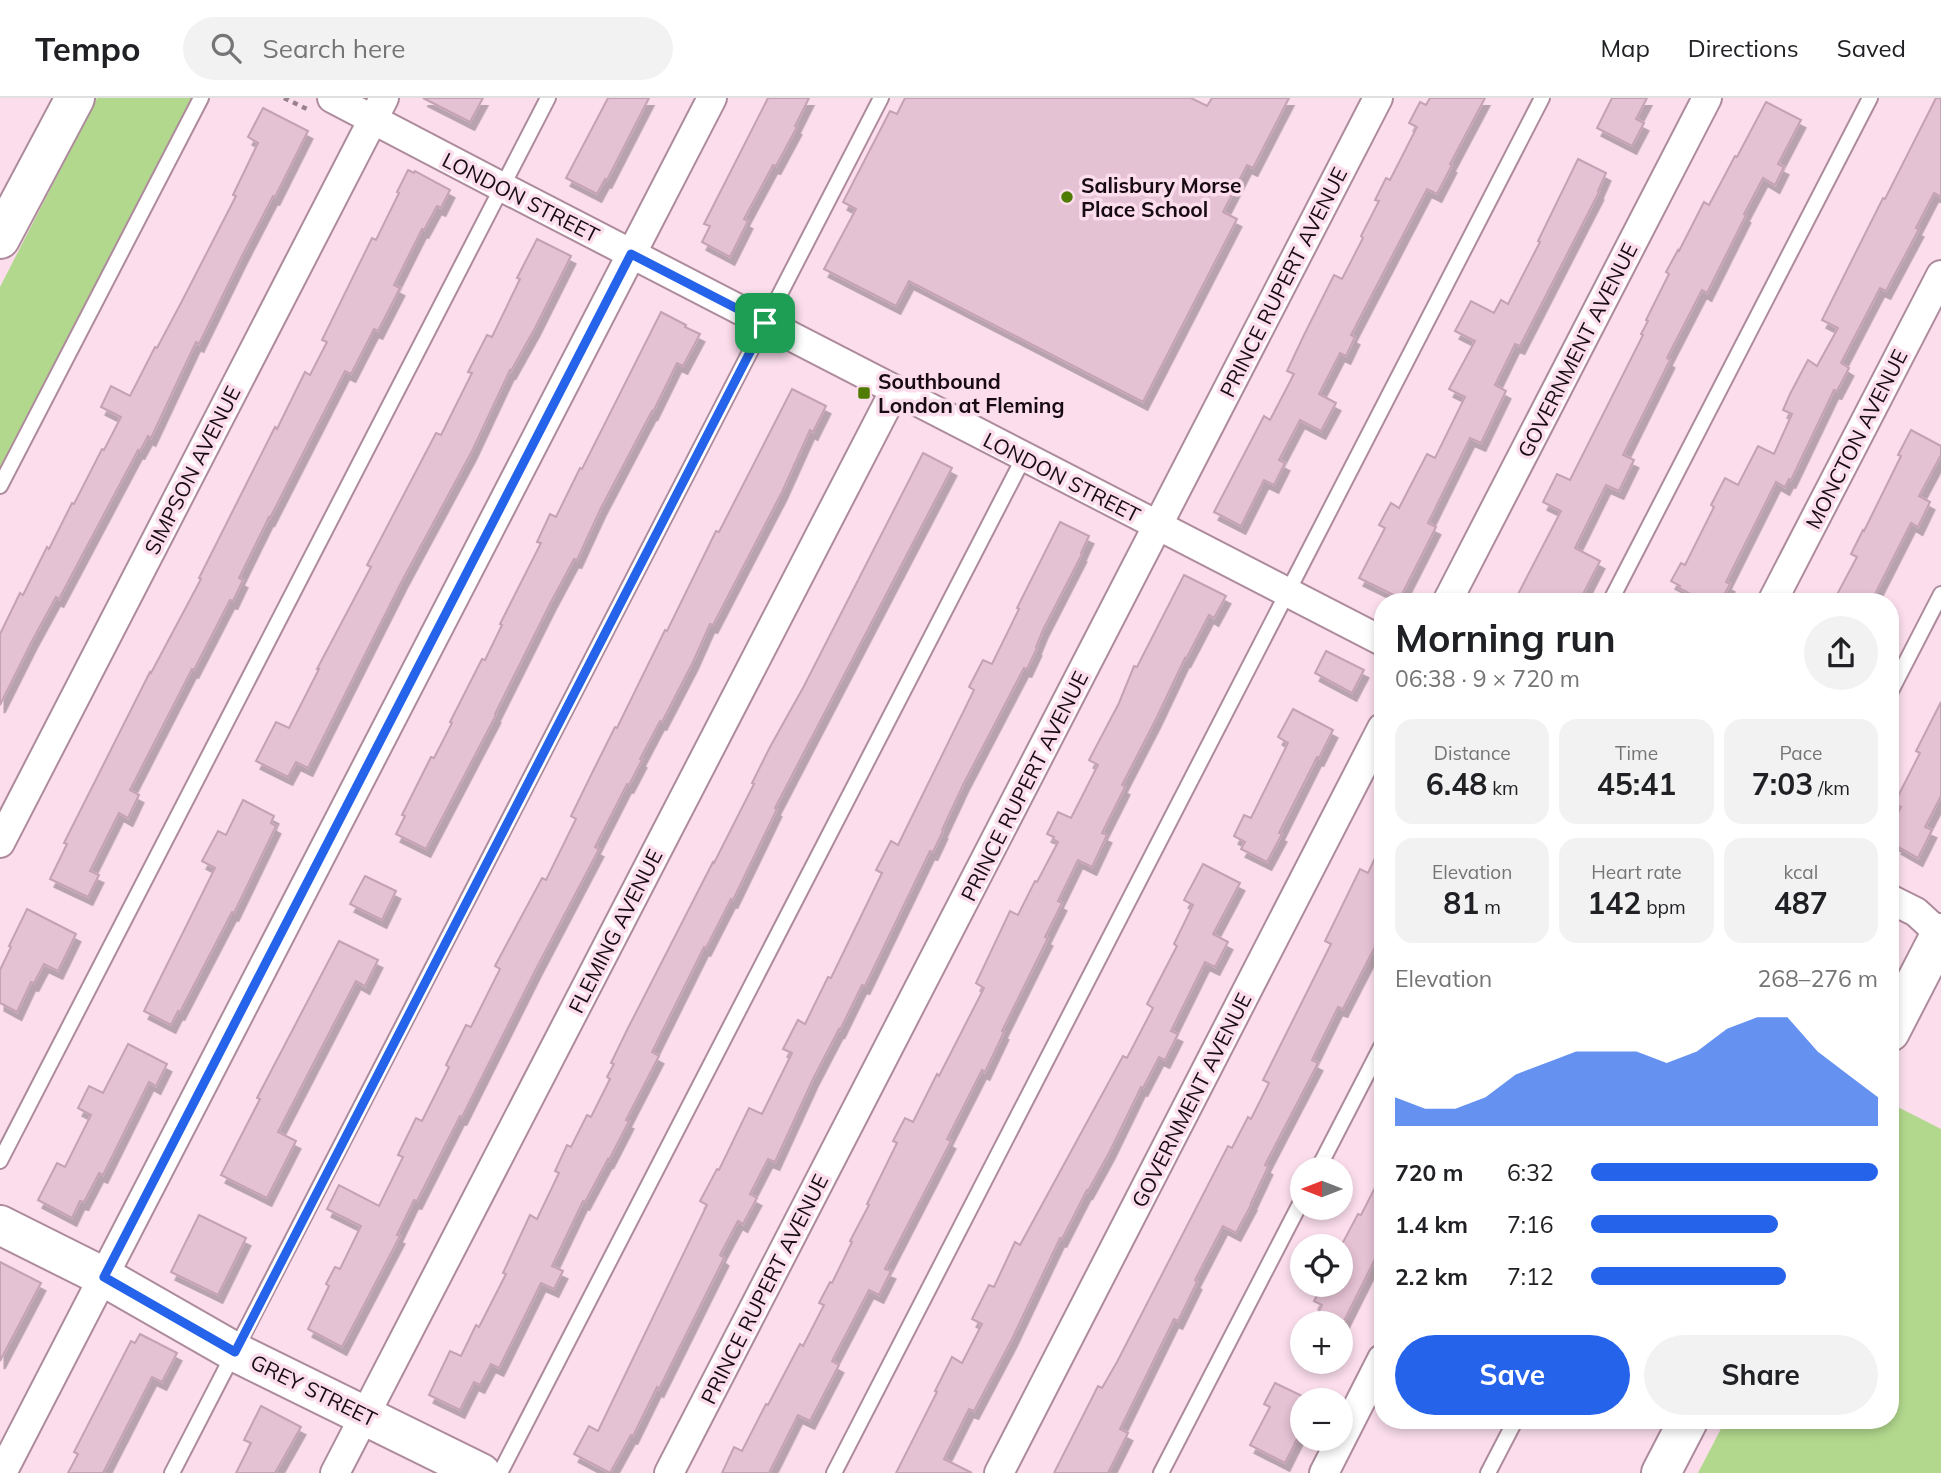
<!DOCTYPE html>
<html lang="en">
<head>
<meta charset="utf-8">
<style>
	:root { --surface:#fff; --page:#f2f2f2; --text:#202124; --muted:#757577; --line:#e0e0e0; --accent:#2563eb }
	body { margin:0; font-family:Mulish,sans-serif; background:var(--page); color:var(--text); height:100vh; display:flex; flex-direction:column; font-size:26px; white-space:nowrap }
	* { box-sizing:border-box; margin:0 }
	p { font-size:23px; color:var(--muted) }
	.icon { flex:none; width:38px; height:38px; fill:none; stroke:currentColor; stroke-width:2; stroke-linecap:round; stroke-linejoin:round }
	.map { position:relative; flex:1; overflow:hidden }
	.details { position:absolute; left:1374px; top:495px; width:525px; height:836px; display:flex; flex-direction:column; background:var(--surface); border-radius:28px; box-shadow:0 4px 10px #0003 }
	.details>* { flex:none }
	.needle { width:46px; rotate:270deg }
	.controls { position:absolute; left:1290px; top:1059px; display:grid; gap:14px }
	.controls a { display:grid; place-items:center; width:63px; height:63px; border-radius:50%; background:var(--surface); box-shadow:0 4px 10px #0003; font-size:35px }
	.pin { position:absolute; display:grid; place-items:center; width:60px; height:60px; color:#fff; margin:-30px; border-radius:14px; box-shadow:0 4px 10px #0006 }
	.round { display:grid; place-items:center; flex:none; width:74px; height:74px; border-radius:37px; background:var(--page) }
	.summary { display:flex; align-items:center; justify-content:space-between; height:119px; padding:0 21px }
	h1 { font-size:38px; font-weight:700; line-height:52px }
	.figures { display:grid; grid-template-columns:repeat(3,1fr); gap:10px; height:119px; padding:7px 21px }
	.figures div { display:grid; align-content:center; border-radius:18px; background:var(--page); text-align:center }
	.figures b { font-size:30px; font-weight:700 }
	.figures small { font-size:19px; font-weight:400 }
	.figures p { font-size:19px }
	.chart { height:196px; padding:14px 21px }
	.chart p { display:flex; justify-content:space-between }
	.chart svg { width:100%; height:126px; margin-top:7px; fill:var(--accent); opacity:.7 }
	.button { display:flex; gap:14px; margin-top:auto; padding:14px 21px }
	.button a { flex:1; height:80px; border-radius:42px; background:var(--accent); color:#fff; font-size:28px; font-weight:700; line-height:80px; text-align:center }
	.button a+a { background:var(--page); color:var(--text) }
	ul { padding:0 21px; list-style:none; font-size:23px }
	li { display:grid; grid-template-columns:112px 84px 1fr; align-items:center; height:52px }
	li i { height:18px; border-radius:9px; background:var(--accent) }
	header { display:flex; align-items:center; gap:42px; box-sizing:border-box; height:98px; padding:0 35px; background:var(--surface); border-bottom:2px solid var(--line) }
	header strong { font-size:33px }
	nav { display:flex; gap:38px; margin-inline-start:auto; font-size:24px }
	.search { width:490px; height:63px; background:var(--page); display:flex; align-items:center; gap:18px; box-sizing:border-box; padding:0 24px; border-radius:38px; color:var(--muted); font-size:26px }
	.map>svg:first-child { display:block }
	.green { fill:#b2d88d }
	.building { fill:#e4c1d3; stroke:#c4a2b3; stroke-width:2; filter:url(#shadow) }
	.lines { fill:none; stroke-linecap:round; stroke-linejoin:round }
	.lane-casing { stroke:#ad8b9c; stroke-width:18 }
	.street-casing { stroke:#ad8b9c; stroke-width:32 }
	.secondary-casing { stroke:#ad8b9c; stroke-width:42 }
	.path { stroke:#99828e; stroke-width:4.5; stroke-dasharray:5 5; stroke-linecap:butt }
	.lane { stroke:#fff; stroke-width:14 }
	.street { stroke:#fff; stroke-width:28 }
	.secondary { stroke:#fff; stroke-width:38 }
	.route-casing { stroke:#fff; stroke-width:14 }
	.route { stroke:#2563eb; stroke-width:9 }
	.poi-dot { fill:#4f7c00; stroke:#fbddec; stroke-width:2.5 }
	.labels { text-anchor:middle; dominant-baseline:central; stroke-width:7; stroke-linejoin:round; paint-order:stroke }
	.poi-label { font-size:21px; font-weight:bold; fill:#180c12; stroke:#fbddec; text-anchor:start }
	.street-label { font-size:21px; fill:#180c12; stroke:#fbddec }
</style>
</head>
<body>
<header>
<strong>Tempo</strong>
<div class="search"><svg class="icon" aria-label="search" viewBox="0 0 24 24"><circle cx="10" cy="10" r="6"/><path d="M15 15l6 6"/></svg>Search here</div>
<nav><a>Map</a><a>Directions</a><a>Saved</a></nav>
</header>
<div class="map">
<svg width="1941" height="1375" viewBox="0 0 1941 1375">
	<defs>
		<filter id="shadow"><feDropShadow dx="4.5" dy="8" stdDeviation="0" flood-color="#0004"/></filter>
	</defs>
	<rect width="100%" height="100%" fill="#fbddec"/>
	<g class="green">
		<polygon points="97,0 193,0 0,371 0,189"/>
		<polygon points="1890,1005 1941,1031 1941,1375 1698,1375 1725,1323 1890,1323"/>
	</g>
	<g class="building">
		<polygon points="423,0 483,0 470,24"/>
		<polygon points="608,0 649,0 607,82 605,81 597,96 566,80"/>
		<polygon points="768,0 809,0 795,28 797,29 776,68 773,67 744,121 748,123 730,159 702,144 710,128 704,126"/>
		<polygon points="905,0 1191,0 1207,8 1212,0 1289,0 1253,70 1247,67 1223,114 1237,121 1143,304 909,183 896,208 824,171 856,111 843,104 890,13 897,16"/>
		<polygon points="1430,0 1485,0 1450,66 1452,67 1437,96 1427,91 1351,237 1355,239 1346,258 1340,255 1319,296 1336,305 1321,333 1300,322 1279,362 1285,365 1274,387 1264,382 1241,428 1214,414 1264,318 1270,322 1294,276 1287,273 1304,237 1334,177 1342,181 1363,140 1361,138 1379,103 1375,102 1386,80 1390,82 1417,29 1409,25 1420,4 1426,7"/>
		<polygon points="1612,0 1647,0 1636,21 1644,25 1632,48 1597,30"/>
		<polygon points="1936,0 1941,0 1941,99 1934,95 1916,130 1919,131 1886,193 1880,190 1841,265 1849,270 1837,293 1834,292 1791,382 1789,381 1785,389 1776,384 1726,484 1730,486 1720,504 1705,504 1679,490 1680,488 1671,483 1681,465 1685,467 1714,409 1711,407 1725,380 1738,387 1758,348 1774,356 1792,316 1783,312 1790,296 1808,262 1817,268 1838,230 1822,222 1883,100 1885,101"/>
		<polygon points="1766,4 1801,22 1778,66 1784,69 1775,87 1763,80 1744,116 1746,117 1707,195 1702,192 1667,260 1670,262 1623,357 1634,362 1619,393 1606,387 1575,450 1600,463 1579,504 1514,504 1561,413 1543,404 1557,376 1570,382 1643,237 1641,236 1648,223 1646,222 1669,176 1666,174 1678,152 1679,153 1704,104 1709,107 1735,58 1737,59"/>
		<polygon points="263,10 308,33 275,99 273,98 242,158 199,246 196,244 151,340 148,338 140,353 138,352 59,501 56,499 32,543 0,607 0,536 20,495 23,497 47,449 49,451 72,405 74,406 102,351 104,352 121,319 101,309 111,288 130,298 155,249 157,250 181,205 236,98 233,97 258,45 248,39"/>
		<polygon points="1578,61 1606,75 1598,93 1599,94 1520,248 1515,246 1495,287 1506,293 1481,345 1470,340 1428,425 1436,429 1400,500 1359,480 1385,430 1379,427 1391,405 1399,410 1427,356 1435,360 1465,299 1449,291 1475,243 1455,233 1471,203 1494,215 1501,202 1508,206 1540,144 1538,143"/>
		<polygon points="408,72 414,75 415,73 450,92 441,110 437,108 424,132 422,131 394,187 400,190 378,233 374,231 351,276 345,273 270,420 269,419 239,480 243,482 233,503 230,502 194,572 192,571 130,692 139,697 128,720 119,715 90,773 99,777 88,799 50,781 67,746 64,745 150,574 151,575 201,481 199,480 275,329 277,331 305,274 310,277 327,244 322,242 372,140 376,142 399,95 397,94"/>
		<polygon points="537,141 571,158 535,230 511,273 510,272 472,353 402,483 308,670 296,664 288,679 256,663 276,624 289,630 319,571 317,571 371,469 367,467 436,335 441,337 472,275 468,274 487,237 492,239 520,181 517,180"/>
		<polygon points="661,214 686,227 685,229 700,236 683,268 677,265 653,314 652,313 601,410 577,462 574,461 551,504 495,616 496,617 426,751 396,736 405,718 402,717 431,659 434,660 452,625 450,624 482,561 485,562 502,527 500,526 541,445 537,444 550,416 556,419 580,370 582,371"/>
		<polygon points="792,291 826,308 813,334 810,332 782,394 713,527 710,526 693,564 662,624 660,623 640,661 642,662 629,687 627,686 595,749 599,751 536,871 462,1019 460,1018 417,1103 414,1102 397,1137 400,1138 342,1249 308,1231 329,1188 326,1186 335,1169 340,1171 361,1128 327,1111 339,1087 379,1108 403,1059 398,1057 416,1020 422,1023 449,969 446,967 466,927 471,929 500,871 495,868 542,780 546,782 576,721 571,718 595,669 615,629 617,630 665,532 667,533 716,433 719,434"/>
		<polygon points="1911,332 1941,348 1941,357 1919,398 1930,404 1918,429 1911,425 1871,504 1833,504 1857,459 1851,456 1863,432 1864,433 1901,358 1898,357"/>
		<polygon points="923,355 952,370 775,710 777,711 733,802 731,801 706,850 704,849 652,954 659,958 626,1022 629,1023 609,1062 608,1061 585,1104 583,1103 552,1168 563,1173 554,1191 541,1185 499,1270 491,1266 480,1287 474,1284 460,1312 429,1297 450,1253 461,1258 476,1227 479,1229 506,1176 503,1175 530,1117 537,1121 559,1075 555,1073 567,1047 571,1049 587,1017 591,1019 610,981 607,979 614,966 611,965 627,932 713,764 714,765 754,686 752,685 770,649 804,588"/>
		<polygon points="1060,424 1089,438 1081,455 1082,456 1043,532 1036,549 1037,550 1027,571 1024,570 964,685 942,732 943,733 933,754 930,753 865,888 862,887 840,932 839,931 813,981 775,1064 768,1061 750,1096 757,1100 743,1126 738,1123 720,1157 724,1160 659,1291 657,1289 633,1338 631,1337 610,1375 574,1356 589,1328 598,1333 707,1107 700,1103 717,1071 719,1072 749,1010 762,1016 792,955 783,951 798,922 805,926 828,879 831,880 882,775 876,772 891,743 898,747 974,592 969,589 983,562 992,566 1019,511 1017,510"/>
		<polygon points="1184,477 1226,498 1214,520 1209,517 1186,561 1185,560 1156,621 1122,687 1125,689 1102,735 1107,737 1092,769 1078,762 1058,803 1062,805 1045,839 1048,840 1002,933 1004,934 985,974 982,972 947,1041 951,1043 885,1171 891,1173 879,1197 869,1192 832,1263 839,1267 810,1323 798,1317 769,1375 722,1375 734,1349 742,1353 766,1306 768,1307 800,1246 803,1248 824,1207 819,1205 830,1184 832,1185 852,1144 850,1143 869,1107 867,1106 897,1045 893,1043 905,1020 913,1024 937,976 939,978 984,890 976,885 1010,813 1018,817 1035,783 1037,784 1058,744 1053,741 1054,739 1047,736 1058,714 1071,720 1098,667 1089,662 1119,605 1134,568 1137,569"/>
		<polygon points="1326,553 1364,572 1352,595 1315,575"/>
		<polygon points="1941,604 1941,698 1925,729 1932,732 1918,760 1897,748 1898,746 1890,742 1890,730 1901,709 1894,706 1920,655 1916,653"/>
		<polygon points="1293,611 1333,632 1319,660 1317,659 1279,735 1282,736 1267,764 1241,751 1245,744 1234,738 1244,717 1251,720 1288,645 1278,639"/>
		<polygon points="243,702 274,718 271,725 276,728 234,815 232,814 180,914 178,913 171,927 144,913 215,770 202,763 218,733 226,737"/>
		<polygon points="1382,745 1382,835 1343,911 1338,909 1312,962 1318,965 1265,1067 1268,1069 1251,1105 1252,1105 1236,1135 1223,1128 1195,1182 1197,1184 1178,1223 1174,1221 1120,1331 1128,1335 1108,1375 1054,1375 1098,1288 1102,1290 1117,1264 1228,1048 1232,1050 1248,1019 1251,1021 1269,985 1263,982 1331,846 1325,843 1360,771 1368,775"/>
		<polygon points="1203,766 1240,785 1213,836 1228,844 1215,869 1205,864 1171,933 1178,936 1165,962 1159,959 1143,990 1141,989 1110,1053 1088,1093 1087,1092 1062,1141 1060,1140 1012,1241 974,1313 969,1311 944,1361 972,1375 896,1375 937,1294 935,1293 952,1259 962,1265 982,1226 972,1221 989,1187 994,1189 1015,1144 1020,1147 1123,958 1127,960 1153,910 1147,906 1177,848 1174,846 1193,807 1184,802"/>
		<polygon points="365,778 396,793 382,822 350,806"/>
		<polygon points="27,811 76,836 58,873 44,866 34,885 31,884 17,914 0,905 0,872 11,849 9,848"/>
		<polygon points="339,843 378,862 365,888 356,883 278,1034 296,1043 267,1100 221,1077 260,1001 257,1000"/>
		<polygon points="128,946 167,966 156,988 149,984 103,1077 99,1075 84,1104 80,1103 72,1120 38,1102 57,1065 65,1069 91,1017 78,1010 89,988 103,995"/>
		<polygon points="1382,1076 1382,1137 1375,1151 1379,1153 1343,1225 1340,1227 1340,1225 1313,1225 1322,1207 1314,1203 1323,1186 1340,1186 1340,1150 1358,1116 1361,1117"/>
		<polygon points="199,1117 246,1140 218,1197 171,1174"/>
		<polygon points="0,1164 41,1185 0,1263"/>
		<polygon points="140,1236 177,1255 162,1284 152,1279 103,1375 68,1375 78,1356 74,1354 131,1243 135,1245"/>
		<polygon points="1275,1285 1302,1298 1302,1331 1285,1365 1250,1347 1270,1309 1264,1306"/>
		<polygon points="261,1308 301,1329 275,1375 236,1375 251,1345 244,1342"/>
	</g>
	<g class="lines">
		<defs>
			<g id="lane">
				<polyline points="0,388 201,0"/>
				<polyline points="1610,504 1870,0"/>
				<polyline points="1890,595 1941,496"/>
				<polyline points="0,1063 548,0"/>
				<polyline points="1318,1071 1382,947"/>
				<polyline points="172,1375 881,0"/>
				<polyline points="500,1375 1024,359"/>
				<polyline points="834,1375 1542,0"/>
				<polyline points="1161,1375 1302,1102"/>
				<polyline points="1488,1375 1515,1323"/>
			</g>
			<g id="street">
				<polyline points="332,0 502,89 1382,543"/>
				<polyline points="1447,504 1707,0"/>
				<polyline points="1772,504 1941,177"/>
				<polyline points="0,745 384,0"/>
				<polyline points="1890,801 1916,814 1941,837"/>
				<polyline points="2,1375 712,0"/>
				<polyline points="335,1375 895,292"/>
				<polyline points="669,1375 1378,0"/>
				<polyline points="999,1375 1382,630"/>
				<polyline points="1324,1375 1382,1261"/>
			</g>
			<g id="secondary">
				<polyline points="0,141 75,0"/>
				<polyline points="1890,934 1941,835"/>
				<polyline points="0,1127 104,1179 235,1254 481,1375"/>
				<polyline points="1661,1375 1688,1323"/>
			</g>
		</defs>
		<use href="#lane" class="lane-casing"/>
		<use href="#street" class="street-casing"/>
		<use href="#secondary" class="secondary-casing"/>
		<polyline class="path" points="284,0 309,12"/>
		<use href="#lane" class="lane"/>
		<use href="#street" class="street"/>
		<use href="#secondary" class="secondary"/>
	</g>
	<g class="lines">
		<defs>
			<polygon id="route" points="631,156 765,225 235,1254 104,1179"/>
		</defs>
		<use href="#route" class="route-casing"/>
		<use href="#route" class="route"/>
	</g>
	<g class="poi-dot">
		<circle cx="1067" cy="99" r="7"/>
		<rect x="857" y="288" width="14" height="14" rx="3.5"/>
	</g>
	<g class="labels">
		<g class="poi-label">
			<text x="1081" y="87">Salisbury Morse<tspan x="1081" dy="24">Place School</tspan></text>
			<text x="878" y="283">Southbound<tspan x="878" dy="24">London at Fleming</tspan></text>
		</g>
		<g class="street-label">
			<text transform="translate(521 99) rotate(27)">LONDON STREET</text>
			<text transform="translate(1283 184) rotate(-63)">PRINCE RUPERT AVENUE</text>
			<text transform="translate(1577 252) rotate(-63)">GOVERNMENT AVENUE</text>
			<text transform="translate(1856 341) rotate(-63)">MONCTON AVENUE</text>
			<text transform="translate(192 372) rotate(-63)">SIMPSON AVENUE</text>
			<text transform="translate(1062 379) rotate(27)">LONDON STREET</text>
			<text transform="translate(1024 688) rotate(-63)">PRINCE RUPERT AVENUE</text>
			<text transform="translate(615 833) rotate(-63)">FLEMING AVENUE</text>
			<text transform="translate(1191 1002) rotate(-63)">GOVERNMENT AVENUE</text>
			<text transform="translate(764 1191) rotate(-63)">PRINCE RUPERT AVENUE</text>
			<text transform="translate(314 1292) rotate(26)">GREY STREET</text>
		</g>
	</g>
</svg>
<div class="controls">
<a><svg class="needle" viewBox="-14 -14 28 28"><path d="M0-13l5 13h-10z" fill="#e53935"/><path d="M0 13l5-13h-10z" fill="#757577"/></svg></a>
<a><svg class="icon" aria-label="locate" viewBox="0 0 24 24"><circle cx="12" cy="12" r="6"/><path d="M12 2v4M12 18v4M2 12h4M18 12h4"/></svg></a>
<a>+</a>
<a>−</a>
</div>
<div class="pin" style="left:765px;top:225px;background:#1e9e55"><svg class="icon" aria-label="arrive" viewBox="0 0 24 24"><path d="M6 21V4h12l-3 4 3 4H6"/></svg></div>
<section class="details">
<div class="summary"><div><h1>Morning run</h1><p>06:38 · 9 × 720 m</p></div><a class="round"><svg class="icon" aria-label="share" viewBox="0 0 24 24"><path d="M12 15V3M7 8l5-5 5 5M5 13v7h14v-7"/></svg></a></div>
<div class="figures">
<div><p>Distance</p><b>6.48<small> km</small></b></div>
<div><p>Time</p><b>45:41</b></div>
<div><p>Pace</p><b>7:03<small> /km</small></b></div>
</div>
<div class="figures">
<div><p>Elevation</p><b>81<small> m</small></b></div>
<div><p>Heart rate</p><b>142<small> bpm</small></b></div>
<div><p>kcal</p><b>487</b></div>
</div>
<div class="chart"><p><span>Elevation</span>268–276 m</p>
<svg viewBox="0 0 160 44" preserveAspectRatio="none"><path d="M0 44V34L10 38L20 38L30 34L40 26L50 22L60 18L70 18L80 18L90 22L100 18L110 10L120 6L130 6L140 18L150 26L160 34V44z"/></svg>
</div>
<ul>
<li><b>720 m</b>6:32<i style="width:100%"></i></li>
<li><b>1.4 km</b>7:16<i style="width:65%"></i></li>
<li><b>2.2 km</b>7:12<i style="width:68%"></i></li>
</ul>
<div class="button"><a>Save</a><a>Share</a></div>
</section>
</div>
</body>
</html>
